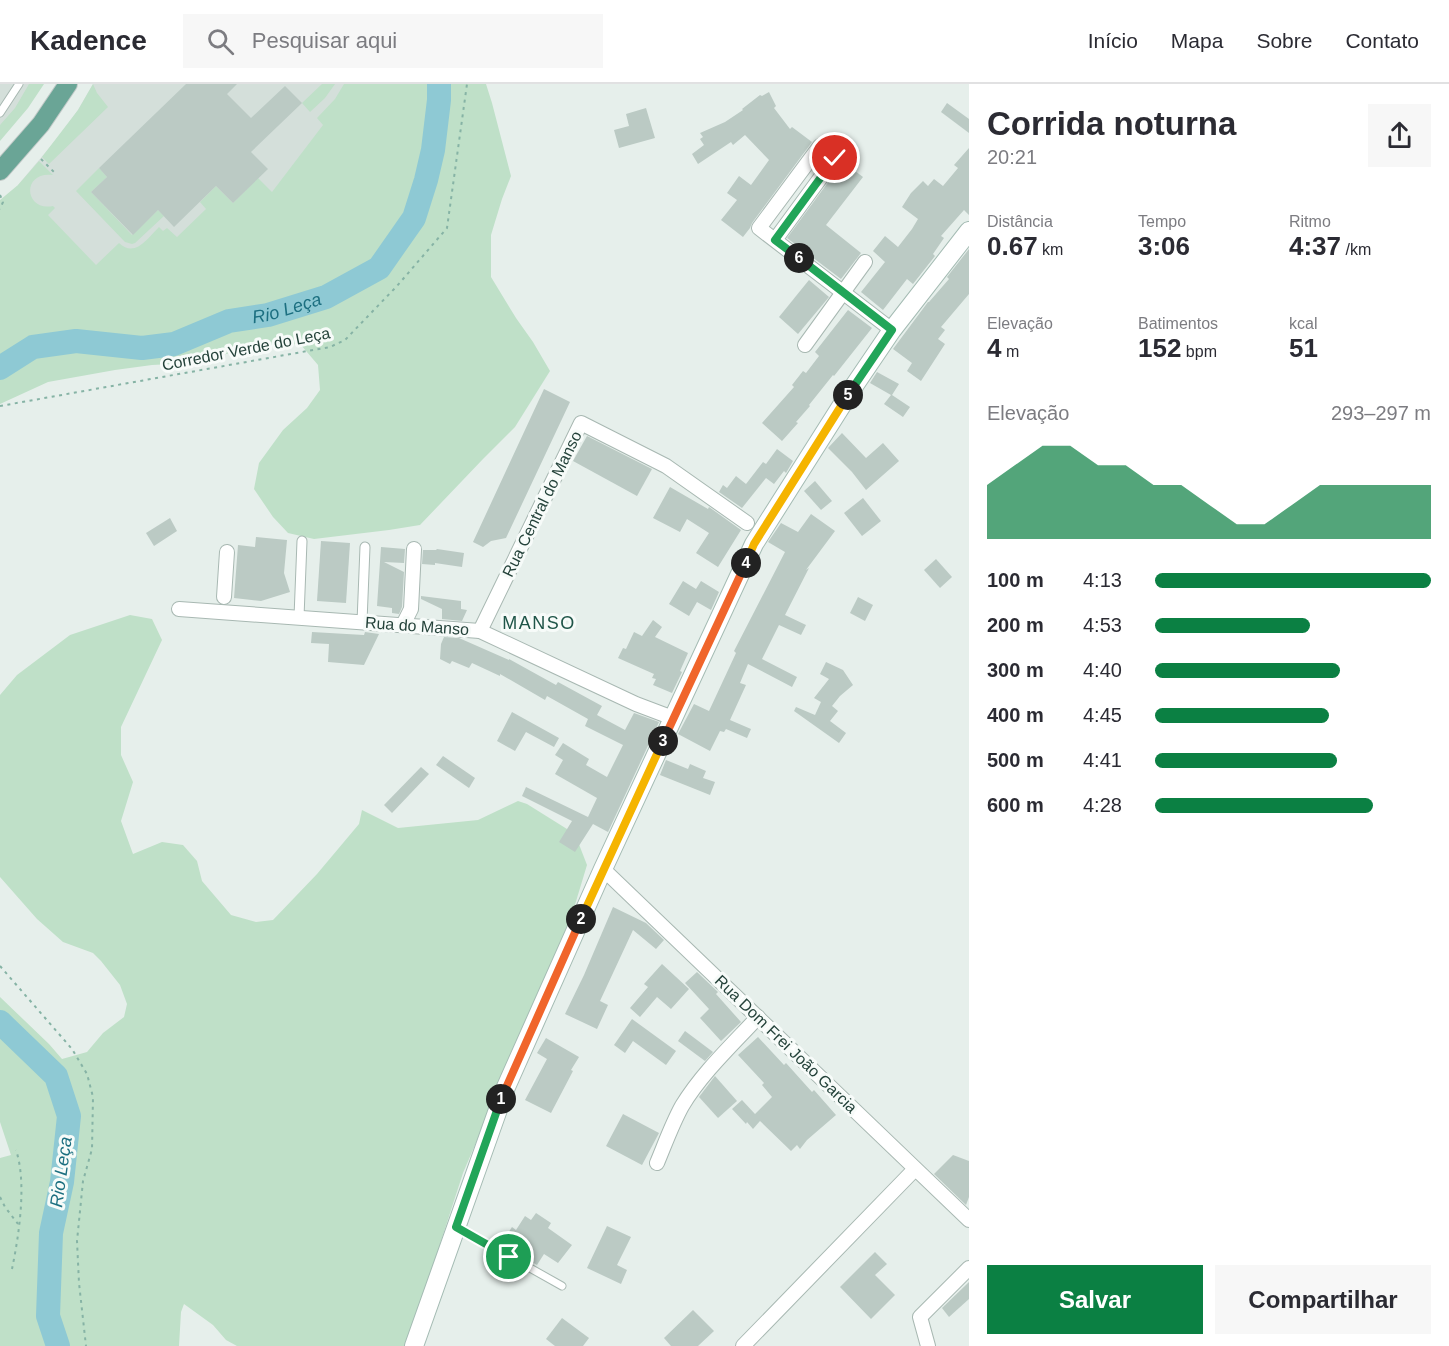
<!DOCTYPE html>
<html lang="pt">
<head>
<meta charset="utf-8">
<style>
	:root { --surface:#fff; --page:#f7f7f7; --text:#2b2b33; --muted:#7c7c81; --line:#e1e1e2; --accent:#0b8043 }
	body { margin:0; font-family:Helvetica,sans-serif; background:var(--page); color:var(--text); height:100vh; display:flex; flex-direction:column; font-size:22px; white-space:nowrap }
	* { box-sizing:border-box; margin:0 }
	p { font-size:20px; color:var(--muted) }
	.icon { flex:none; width:33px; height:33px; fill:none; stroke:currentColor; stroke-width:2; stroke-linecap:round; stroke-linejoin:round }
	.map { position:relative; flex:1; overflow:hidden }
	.details { display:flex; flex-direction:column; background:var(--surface); width:480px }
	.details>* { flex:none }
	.pin { position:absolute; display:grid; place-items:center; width:51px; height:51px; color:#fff; margin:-26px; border:3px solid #fff; border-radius:50%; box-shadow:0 2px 6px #0007 }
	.km { position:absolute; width:30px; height:30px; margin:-15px; border-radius:50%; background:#222; color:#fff; font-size:16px; line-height:30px; text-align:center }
	.round { display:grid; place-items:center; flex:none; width:63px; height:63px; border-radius:0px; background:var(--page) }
	.headline { display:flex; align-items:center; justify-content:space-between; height:102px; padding:0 18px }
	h1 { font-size:33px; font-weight:600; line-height:45px }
	.figures { display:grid; grid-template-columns:repeat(3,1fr); gap:9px; height:102px; padding:6px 18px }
	.figures div { display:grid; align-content:center }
	.figures b { font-size:26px; font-weight:600 }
	.figures small { font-size:16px; font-weight:400 }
	.figures p { font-size:16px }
	.chart { height:168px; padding:12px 18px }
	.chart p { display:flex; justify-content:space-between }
	.chart svg { width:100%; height:108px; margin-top:6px; fill:var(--accent); opacity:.7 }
	.action { display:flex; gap:12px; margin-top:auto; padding:12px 18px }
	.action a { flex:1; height:69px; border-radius:0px; background:var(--accent); color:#fff; font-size:24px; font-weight:600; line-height:69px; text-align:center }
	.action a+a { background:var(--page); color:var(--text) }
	ul { padding:0 18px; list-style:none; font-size:20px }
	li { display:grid; grid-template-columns:96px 72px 1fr; align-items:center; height:45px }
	li i { height:15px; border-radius:8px; background:var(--accent) }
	header { display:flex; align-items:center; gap:36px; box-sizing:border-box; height:84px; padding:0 30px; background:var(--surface); border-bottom:2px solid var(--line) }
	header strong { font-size:28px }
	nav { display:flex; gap:33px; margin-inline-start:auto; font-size:21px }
	.search { width:420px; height:54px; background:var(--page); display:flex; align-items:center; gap:15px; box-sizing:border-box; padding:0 21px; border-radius:0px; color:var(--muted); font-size:22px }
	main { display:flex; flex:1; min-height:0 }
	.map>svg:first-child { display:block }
	.built { fill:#d4dfda }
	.green { fill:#bfe0c8 }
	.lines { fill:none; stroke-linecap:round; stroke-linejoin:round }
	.river { stroke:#8ec9d4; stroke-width:24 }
	.building { fill:#bbcac4 }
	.service-casing { stroke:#a8b8b2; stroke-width:9 }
	.pedestrian-casing { stroke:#a8b8b2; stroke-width:11 }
	.minor-casing { stroke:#a8b8b2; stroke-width:16 }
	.secondary-casing { stroke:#a4bbb3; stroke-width:20 }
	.primary-casing { stroke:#c2cac8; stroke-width:20 }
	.path { stroke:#86b3a5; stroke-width:2; stroke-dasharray:3 4.5; stroke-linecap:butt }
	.service { stroke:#fff; stroke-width:7 }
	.pedestrian { stroke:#fff; stroke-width:9 }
	.minor { stroke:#fff; stroke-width:14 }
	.secondary { stroke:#fff; stroke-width:18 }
	.primary { stroke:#6aa596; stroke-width:18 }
	.split-1-casing { stroke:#fff; stroke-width:12 }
	.split-2-casing { stroke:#fff; stroke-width:12 }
	.split-3-casing { stroke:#fff; stroke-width:12 }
	.split-4-casing { stroke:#fff; stroke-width:12 }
	.split-5-casing { stroke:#fff; stroke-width:12 }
	.split-6-casing { stroke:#fff; stroke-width:12 }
	.split-7-casing { stroke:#fff; stroke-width:12 }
	.split-1 { stroke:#22a559; stroke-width:8 }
	.split-2 { stroke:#f0652b; stroke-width:8 }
	.split-3 { stroke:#f5b400; stroke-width:8 }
	.split-4 { stroke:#f0652b; stroke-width:8 }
	.split-5 { stroke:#f5b400; stroke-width:8 }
	.split-6 { stroke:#22a559; stroke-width:8 }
	.split-7 { stroke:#22a559; stroke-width:8 }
	.labels { text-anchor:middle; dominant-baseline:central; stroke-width:6; stroke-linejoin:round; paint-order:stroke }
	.street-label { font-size:16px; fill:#24423a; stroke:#f7fbf9 }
	.water-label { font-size:18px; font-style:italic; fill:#1c6f80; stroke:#f7fbf9 }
	.neighbourhood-label { font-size:18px; letter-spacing:1.5px; fill:#1f5548; stroke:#f7fbf9 }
</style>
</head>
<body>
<header>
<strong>Kadence</strong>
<div class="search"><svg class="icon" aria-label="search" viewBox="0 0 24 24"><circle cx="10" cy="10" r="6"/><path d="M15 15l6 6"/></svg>Pesquisar aqui</div>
<nav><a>Início</a><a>Mapa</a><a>Sobre</a><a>Contato</a></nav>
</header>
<main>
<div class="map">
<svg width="969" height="1262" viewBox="0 0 969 1262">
	<rect width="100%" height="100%" fill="#e6efeb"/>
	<g class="built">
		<polygon points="0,0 35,0 0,47"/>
		<polygon points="93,0 365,0 267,130 107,201 18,101 60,51 78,26"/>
	</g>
	<g class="green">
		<polygon points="29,0 44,0 28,24 0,57 0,41 15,24"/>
		<polygon points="93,0 97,9 108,23 49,80 42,73 78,26"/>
		<polygon points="322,0 335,0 325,14 310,28 302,19"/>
		<path d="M 344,0 L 486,0 L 492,19 L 511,92 L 502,115 L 491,151 L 491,193 L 516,234 L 533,258 L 550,287 L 515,343 L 483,375 L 420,441 L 389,446 L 314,455 L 288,449 L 273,433 L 254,405 L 259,379 L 283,346 L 307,324 L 320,306 L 318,281 L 301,261 L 285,259 L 234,268 L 191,279 L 152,281 L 115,286 L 48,298 L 0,320 L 0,116 L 18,101 L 39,77 L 53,91 C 21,87 24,128 53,122 L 55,124 L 48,131 L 96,181 L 119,159 C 135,174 147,155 159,143 L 163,147 L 167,144 L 177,153 L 206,125 L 200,118 L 216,102 L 233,119 L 258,94 L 272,108 L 323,41 L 317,34 L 335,15 Z"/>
		<polygon points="99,84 107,93 91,108 132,151 158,126 164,132 135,159 132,160 125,158 76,107"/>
		<polygon points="130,531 152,535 162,556 121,643 121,671 133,698 121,737 133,770 162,758 183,761 197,777 202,797 231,831 256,838 273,836 317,790 359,740 362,726 398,744 478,736 518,717 527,720 575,750 587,781 574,824 553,878 463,1089 407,1262 237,1262 226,1256 213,1241 184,1220 181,1228 179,1262 0,1262 0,1074 11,1071 0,1038 0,913 49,960 62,975 87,968 103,949 124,933 127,920 120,901 101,877 93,869 63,858 37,835 0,793 0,611 17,591 70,551"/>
	</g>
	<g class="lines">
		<g class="river">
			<path id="s1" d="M 0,284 L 33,263 L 76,257 L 142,264 L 174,260 L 229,237 L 268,231 L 326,213 L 379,184 L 414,134 L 426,96 L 433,66 L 439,16 L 439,0"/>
			<polyline points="0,938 56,992 69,1032 62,1098 51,1149 48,1232 58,1262"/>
		</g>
	</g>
	<g class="building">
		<polygon points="186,0 237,0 227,10 251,34 285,2 302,19 251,68 268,85 233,119 216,102 174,143 158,126 133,151 91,108 107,93 99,84"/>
		<polygon points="769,8 776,22 774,24 790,45 792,43 812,58 752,139 750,144 743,153 721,136 737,116 727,109 739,92 751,101 769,76 745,51 733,61 731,58 698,80 692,70 704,61 700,55 703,53 700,49 725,38 743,26 742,25 760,11 762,12"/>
		<polygon points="947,19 969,35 969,49 941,28"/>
		<polygon points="646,24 655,54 619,64 614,46 629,42 626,30"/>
		<polygon points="969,64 969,131 964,126 941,152 944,154 933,170 935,172 913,200 907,195 883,226 861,208 885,178 873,167 885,152 898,163 912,145 918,135 902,123 911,109 923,97 928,102 934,95 943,102 958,84 954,81"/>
		<polygon points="843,78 863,93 826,141 861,169 841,195 787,154"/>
		<polygon points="969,165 969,210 941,243 945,246 938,255 945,260 921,297 907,287 912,279 893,265 928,218 929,218 949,195 947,193"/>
		<polygon points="809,196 829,213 798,250 779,233"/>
		<polygon points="848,226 872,244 834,292 833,291 809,321 810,322 796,338 798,339 782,357 762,339 794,303 792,301 803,287 806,289 819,272 815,268"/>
		<polygon points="877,288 899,300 892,311 910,323 903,333 884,320 891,311 870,299"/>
		<polygon points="544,305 570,318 506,454 491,457 483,463 473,458"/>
		<polygon points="842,349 866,374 883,359 899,377 866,406 852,388 828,364"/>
		<polygon points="587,352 652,385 637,412 573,377"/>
		<polygon points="777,365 793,377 786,389 784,387 774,400 766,394 742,424 719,408 723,401 727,404 736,392 746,400 763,378 766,380"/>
		<polygon points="815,397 832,417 821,426 804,407"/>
		<polygon points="670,403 708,425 709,423 741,446 718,483 696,469 709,449 687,435 680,448 653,434"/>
		<polygon points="863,414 881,437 862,452 844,429"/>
		<polygon points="811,430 835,447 806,486 809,484 785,531 806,541 801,551 779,541 762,575 797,593 792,603 748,580 740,599 746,601 730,636 751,645 747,654 726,645 724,648 720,647 710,667 678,650 694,620 709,627 736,569 734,567 785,468 768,458 781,439 798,448"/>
		<polygon points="170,434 177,447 154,462 146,449"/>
		<polygon points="256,453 287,456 284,489 290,508 261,517 234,514 238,461 255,463"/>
		<polygon points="321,457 350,459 346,519 317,517"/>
		<polygon points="381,463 405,465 404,479 384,478 404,488 402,523 399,530 392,529 392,524 377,522"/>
		<polygon points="437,465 464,469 462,483 435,479 435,481 422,480 423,466 436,466"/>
		<polygon points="936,475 952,493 940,504 924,486"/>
		<polygon points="683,497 696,505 701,497 719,508 711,526 697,518 689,532 669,520"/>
		<polygon points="421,512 461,517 461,525 467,526 462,537 442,535 442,525 421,515"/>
		<polygon points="858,513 873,521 865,537 850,529"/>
		<polygon points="653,536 662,543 655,553 688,569 680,587 682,588 672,609 653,601 656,595 652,594 654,590 618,574 623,564 626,565 634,548 642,552"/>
		<polygon points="312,548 364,551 365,548 379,550 364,581 328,578 329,560 311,559"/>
		<polygon points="444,553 459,554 509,576 509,575 556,601 558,598 602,622 597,631 625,646 634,629 659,638 608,748 593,740 575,768 559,758 572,737 522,712 526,703 588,733 597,714 555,690 563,676 555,671 563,659 589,675 586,681 607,693 623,661 585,642 588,635 547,612 545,616 500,590 500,592 472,579 469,584 452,577 450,580 440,575 441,560"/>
		<polygon points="826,578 843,586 853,601 840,612 832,622 838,627 830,637 846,649 839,659 794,627 796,623 815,631 821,618 814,614 829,595 820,590"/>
		<polygon points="512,628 559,654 554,663 526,648 515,667 497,657"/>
		<polygon points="443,672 475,694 469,704 436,681"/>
		<polygon points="666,676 688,685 690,680 706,687 703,694 715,698 710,711 660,691"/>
		<polygon points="421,683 429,690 392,729 384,721"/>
		<polygon points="613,823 646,839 664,856 656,865 633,846 600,917 608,921 597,945 565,930 584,891"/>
		<polygon points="662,880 689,905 671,925 657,913 640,933 630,924 648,903 644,900"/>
		<polygon points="697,888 718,908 716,910 741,938 721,957 700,934 709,925 685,899"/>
		<polygon points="632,935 676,967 666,981 633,957 625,969 614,961"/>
		<polygon points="685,947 713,968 705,977 678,957"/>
		<polygon points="758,953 784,981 786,979 812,1008 814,1006 836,1031 807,1056 800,1065 797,1061 791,1067 760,1037 753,1045 747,1038 746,1040 732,1025 742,1016 755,1030 772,1013 762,1001 764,999 738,971"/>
		<polygon points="546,954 579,973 571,986 573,987 551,1029 525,1016 547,975 537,969"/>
		<polygon points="715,992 737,1017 718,1034 699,1013"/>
		<polygon points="623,1030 659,1049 642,1081 606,1062"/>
		<polygon points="953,1071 969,1077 969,1113 966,1121 934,1090"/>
		<polygon points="536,1129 551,1139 548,1144 572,1161 558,1179 544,1170 537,1181 501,1160 512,1143 516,1146 525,1132 531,1136"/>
		<polygon points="607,1142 631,1153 617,1181 627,1186 621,1200 587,1184"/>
		<polygon points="875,1168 887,1180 875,1191 895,1211 871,1235 840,1203"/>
		<polygon points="969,1198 969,1215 949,1233 942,1224"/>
		<polygon points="693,1226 714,1247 698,1262 671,1262 664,1254"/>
		<polygon points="562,1234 589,1254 583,1262 555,1262 546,1255"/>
	</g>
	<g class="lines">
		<defs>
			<g id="service">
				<polyline points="0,29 19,0"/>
				<polyline points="457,1143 562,1202"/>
			</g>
			<g id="pedestrian">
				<polyline points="299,533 302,457"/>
				<polyline points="362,538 365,463"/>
			</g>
			<g id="minor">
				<polyline points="775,156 835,74 820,62 759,144 892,246"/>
				<polyline points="805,261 865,178"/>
				<polyline points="224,513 227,468"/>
				<polyline points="179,525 480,547 636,620 673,634"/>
				<polyline points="403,541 411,525 414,465"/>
				<polyline points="480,547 581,339 666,382 747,439"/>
				<polyline points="603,785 969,1136"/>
				<path d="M 657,1079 C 665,1060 672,1040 682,1022 C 702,989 732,961 758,933"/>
				<polyline points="743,1262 915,1085"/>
				<polyline points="928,1262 920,1233 969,1184"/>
			</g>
			<polyline id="secondary" points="414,1262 506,1003 603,785 754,460 854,302 892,246 969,147"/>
			<polyline id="primary" points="0,87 41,40 68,0"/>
		</defs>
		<use href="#service" class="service-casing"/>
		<use href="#pedestrian" class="pedestrian-casing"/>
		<use href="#minor" class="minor-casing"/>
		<use href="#secondary" class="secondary-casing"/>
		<use href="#primary" class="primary-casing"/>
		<g class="path">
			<polyline points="41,75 55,89"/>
			<polyline points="0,111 3,118 0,125"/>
			<polyline points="0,322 330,263 345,256 397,202 447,144 467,0"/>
			<polyline points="0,882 72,965 87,990 93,1013 92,1065 83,1097 77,1157 79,1199 86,1262"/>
			<polyline points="0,1113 5,1123 18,1140"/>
			<path d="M 12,1185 C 19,1151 27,1099 16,1066"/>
		</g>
		<use href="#service" class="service"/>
		<use href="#pedestrian" class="pedestrian"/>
		<use href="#minor" class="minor"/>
		<use href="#secondary" class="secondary"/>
		<use href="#primary" class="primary"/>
	</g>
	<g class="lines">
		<defs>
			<polyline id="split-1" points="501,1015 456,1143 509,1173"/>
			<polyline id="split-2" points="501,1015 581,835"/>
			<polyline id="split-3" points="581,835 663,657"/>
			<polyline id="split-4" points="663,657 746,479"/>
			<polyline id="split-5" points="746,479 754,460 848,311"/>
			<polyline id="split-6" points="799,174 892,246 848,311"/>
			<polyline id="split-7" points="799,174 775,156 835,74"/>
		</defs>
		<use href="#split-1" class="split-1-casing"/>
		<use href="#split-2" class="split-2-casing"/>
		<use href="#split-3" class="split-3-casing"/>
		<use href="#split-4" class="split-4-casing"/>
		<use href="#split-5" class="split-5-casing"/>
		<use href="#split-6" class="split-6-casing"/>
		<use href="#split-7" class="split-7-casing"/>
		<use href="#split-1" class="split-1"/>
		<use href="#split-2" class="split-2"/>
		<use href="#split-3" class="split-3"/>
		<use href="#split-4" class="split-4"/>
		<use href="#split-5" class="split-5"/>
		<use href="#split-6" class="split-6"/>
		<use href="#split-7" class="split-7"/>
	</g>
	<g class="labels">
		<g class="street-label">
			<text transform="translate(246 265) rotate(-11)">Corredor Verde do Leça</text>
			<text transform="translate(542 420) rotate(-64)">Rua Central do Manso</text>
			<text transform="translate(417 542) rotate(4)">Rua do Manso</text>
			<text transform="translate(786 960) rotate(44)">Rua Dom Frei João Garcia</text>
		</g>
		<g class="water-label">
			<text stroke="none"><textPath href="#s1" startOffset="300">Rio Leça</textPath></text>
			<text transform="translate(61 1088) rotate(-82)">Rio Leça</text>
		</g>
		<g class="neighbourhood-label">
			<text x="539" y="539">MANSO</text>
		</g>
	</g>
</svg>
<div class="pin" style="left:509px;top:1173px;background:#1e9e55"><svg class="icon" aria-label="arrive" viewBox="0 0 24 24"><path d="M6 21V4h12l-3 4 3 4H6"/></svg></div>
<div class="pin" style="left:835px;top:74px;background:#d93025"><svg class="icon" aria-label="check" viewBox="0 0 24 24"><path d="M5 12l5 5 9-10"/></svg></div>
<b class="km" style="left:501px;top:1015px">1</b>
<b class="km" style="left:581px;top:835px">2</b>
<b class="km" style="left:663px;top:657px">3</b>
<b class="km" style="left:746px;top:479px">4</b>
<b class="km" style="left:848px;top:311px">5</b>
<b class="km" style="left:799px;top:174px">6</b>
</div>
<section class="details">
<div class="headline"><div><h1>Corrida noturna</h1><p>20:21</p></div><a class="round"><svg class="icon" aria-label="share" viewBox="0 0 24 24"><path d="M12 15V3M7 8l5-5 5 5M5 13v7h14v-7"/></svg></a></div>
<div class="figures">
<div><p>Distância</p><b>0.67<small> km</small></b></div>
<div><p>Tempo</p><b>3:06</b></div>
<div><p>Ritmo</p><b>4:37<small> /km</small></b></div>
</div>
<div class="figures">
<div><p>Elevação</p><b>4<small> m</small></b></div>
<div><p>Batimentos</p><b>152<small> bpm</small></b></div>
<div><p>kcal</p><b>51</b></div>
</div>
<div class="chart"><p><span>Elevação</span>293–297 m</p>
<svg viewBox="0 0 160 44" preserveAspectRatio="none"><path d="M0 44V22L10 14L20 6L30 6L40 14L50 14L60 22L70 22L80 30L90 38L100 38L110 30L120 22L130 22L140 22L150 22L160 22V44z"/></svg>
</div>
<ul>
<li><b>100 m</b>4:13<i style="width:100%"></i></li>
<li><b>200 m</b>4:53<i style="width:56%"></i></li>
<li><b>300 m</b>4:40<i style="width:67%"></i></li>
<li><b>400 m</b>4:45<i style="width:63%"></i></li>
<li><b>500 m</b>4:41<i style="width:66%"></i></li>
<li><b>600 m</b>4:28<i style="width:79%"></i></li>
</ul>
<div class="action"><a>Salvar</a><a>Compartilhar</a></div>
</section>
</main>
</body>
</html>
